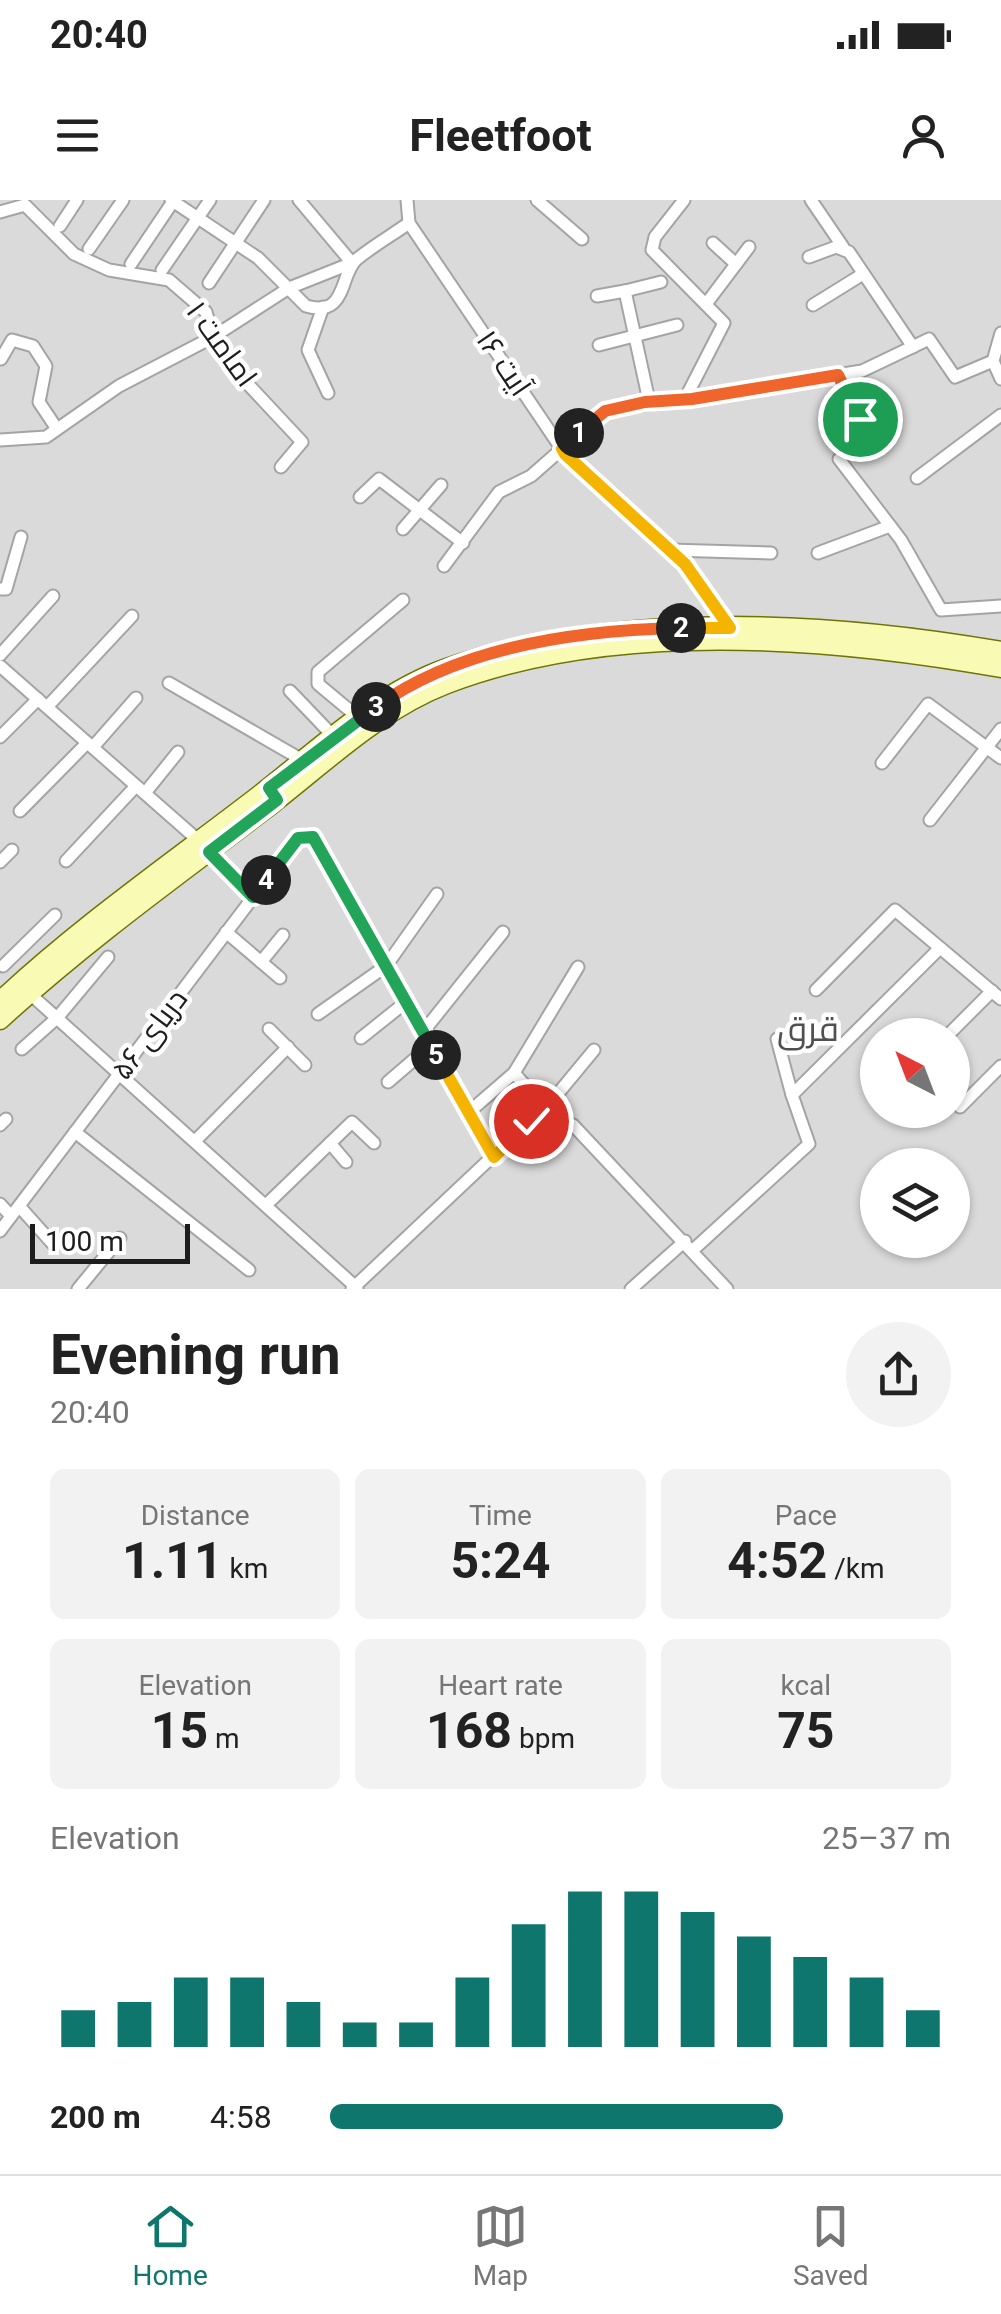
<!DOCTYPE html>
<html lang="en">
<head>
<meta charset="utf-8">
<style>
	:root { --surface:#fff; --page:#f2f2f2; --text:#222; --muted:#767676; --line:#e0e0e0; --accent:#0f766e }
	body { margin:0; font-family:Roboto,Cairo,sans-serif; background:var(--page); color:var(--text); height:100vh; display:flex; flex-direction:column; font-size:38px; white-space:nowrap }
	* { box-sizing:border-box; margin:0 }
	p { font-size:32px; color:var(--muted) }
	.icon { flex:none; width:55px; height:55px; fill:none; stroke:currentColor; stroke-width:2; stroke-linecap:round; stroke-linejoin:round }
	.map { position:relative; height:1089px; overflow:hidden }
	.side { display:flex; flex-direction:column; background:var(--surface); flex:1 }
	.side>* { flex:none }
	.needle { width:65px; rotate:318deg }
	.fabs { position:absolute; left:860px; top:818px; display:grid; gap:20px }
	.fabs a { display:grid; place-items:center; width:110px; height:110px; border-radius:50%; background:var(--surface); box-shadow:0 2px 8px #0004; font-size:50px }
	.scale { position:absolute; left:30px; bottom:25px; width:160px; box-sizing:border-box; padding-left:10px; border:5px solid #1d1d1d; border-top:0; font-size:28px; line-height:35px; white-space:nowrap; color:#1d1d1d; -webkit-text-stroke:8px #fff; paint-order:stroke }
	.pin { position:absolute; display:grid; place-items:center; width:85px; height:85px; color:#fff; margin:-42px; border:5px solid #fff; border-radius:50%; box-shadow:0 2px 10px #0007 }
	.km { position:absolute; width:50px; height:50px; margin:-25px; border-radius:50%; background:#222; color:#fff; font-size:28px; line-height:50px; text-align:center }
	.round { display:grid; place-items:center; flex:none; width:105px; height:105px; border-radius:52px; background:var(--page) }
	.summary { display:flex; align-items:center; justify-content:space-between; height:170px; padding:0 50px }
	h1 { font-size:55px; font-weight:700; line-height:75px }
	.stats { display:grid; grid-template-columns:repeat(3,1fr); gap:15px; height:170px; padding:10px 50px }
	.stats div { display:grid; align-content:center; border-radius:15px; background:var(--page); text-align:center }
	.stats b { font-size:50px; font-weight:700 }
	.stats small { font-size:28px; font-weight:400 }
	.stats p { font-size:28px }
	.chart { height:280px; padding:20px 50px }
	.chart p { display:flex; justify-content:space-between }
	.chart svg { width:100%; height:180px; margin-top:10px; stroke:var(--accent); stroke-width:6 }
	ul { padding:0 50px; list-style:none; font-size:32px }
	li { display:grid; grid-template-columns:160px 120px 1fr; align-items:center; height:75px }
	li i { height:25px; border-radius:12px; background:var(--accent) }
	.status { display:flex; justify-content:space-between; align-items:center; height:70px; padding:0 50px; background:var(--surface); direction:ltr }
	.status svg { height:28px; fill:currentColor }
	header { display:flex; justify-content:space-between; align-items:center; height:130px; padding:0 50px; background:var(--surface); font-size:45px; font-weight:700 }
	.tab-bar { display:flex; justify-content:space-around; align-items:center; height:140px; border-top:2px solid var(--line); background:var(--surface); font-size:28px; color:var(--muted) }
	.tab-bar a { display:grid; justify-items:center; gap:5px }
	.tab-bar .active { color:var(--accent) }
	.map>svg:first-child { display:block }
	.residential { fill:#dbdada; fill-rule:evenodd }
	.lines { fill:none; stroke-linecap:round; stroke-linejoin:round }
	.street-casing { stroke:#a4a4a4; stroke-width:15 }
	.secondary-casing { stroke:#6d7503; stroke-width:21 }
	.street { stroke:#fff; stroke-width:11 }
	.secondary { stroke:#f9fab4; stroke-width:18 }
	.split-1-casing { stroke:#fff; stroke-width:20 }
	.split-2-casing { stroke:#fff; stroke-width:20 }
	.split-3-casing { stroke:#fff; stroke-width:20 }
	.split-4-casing { stroke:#fff; stroke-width:20 }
	.split-5-casing { stroke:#fff; stroke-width:20 }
	.split-6-casing { stroke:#fff; stroke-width:20 }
	.split-1 { stroke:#f0652b; stroke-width:12 }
	.split-2 { stroke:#f5b400; stroke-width:12 }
	.split-3 { stroke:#f0652b; stroke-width:12 }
	.split-4 { stroke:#22a559; stroke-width:12 }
	.split-5 { stroke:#22a559; stroke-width:12 }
	.split-6 { stroke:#f5b400; stroke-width:12 }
	.labels { text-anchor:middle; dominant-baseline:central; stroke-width:9; stroke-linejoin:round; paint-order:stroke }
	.street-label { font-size:30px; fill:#1d1d1d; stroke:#fff }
	.quarter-label { font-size:35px; fill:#505050; stroke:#fff }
</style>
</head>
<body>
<div class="status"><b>20:40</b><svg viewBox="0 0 49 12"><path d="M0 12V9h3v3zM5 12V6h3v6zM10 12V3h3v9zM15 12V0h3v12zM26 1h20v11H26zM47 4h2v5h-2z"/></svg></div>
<header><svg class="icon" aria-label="menu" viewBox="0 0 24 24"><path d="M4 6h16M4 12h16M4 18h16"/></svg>Fleetfoot<svg class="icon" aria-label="person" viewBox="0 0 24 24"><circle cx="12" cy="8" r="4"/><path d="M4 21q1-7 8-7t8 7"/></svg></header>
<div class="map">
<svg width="1001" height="1089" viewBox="0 0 1001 1089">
	<rect width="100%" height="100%" fill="#eeeae2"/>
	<path class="residential" d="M 0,0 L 1001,0 L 1001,1089 L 0,1089 ZM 878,835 L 952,835 L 952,910 L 878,910 ZM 878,965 L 952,965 L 952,1040 L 878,1040 Z"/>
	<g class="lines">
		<defs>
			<g id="street">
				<path d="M 171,0 L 258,58 L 306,106 C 348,118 339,74 357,59 C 373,46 392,35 409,23 L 407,0"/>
				<polyline points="537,0 582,39"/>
				<polyline points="684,0 655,37 652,50 724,123 685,199"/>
				<polyline points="811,0 843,47"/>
				<polyline points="0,12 25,5 74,54 109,70 169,80 206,112 213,137 245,181 302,242 281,267"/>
				<polyline points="409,23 565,254 685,364 730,428"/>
				<polyline points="60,26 77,0"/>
				<polyline points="713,43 736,64"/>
				<polyline points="89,49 123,0"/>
				<polyline points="809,57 836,47 849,52 913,147"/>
				<polyline points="131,64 174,0"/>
				<polyline points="162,70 210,0"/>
				<polyline points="209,83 264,0"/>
				<polyline points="625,91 661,82"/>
				<polyline points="597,96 625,91 649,201"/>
				<polyline points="706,104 749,47"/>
				<polyline points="813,105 863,74"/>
				<polyline points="323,107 308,150 328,193"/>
				<polyline points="1001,133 993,161 1001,179"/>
				<polyline points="599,145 677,125"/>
				<polyline points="1,159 12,140 33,146 46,166 39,202 57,229"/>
				<polyline points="838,175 860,219"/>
				<polyline points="0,240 46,237 119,186 213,137 289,88 352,63 299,0"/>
				<polyline points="839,259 901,340 941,410 1001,406"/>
				<polyline points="917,278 1001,215"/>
				<polyline points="360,297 379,279 463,343"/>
				<polyline points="403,329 441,285"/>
				<polyline points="670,350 771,353"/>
				<polyline points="818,353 890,326"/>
				<polyline points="444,366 499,292 531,276 605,211 862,171 929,139 955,177 993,161"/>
				<polyline points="0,389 6,389 21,337"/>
				<polyline points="0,455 53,396"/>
				<polyline points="0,466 199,641"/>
				<polyline points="169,483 304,561"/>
				<polyline points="290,491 334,537"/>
				<polyline points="47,507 132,416"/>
				<polyline points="360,519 318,484 318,472 403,400"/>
				<polyline points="0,537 38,499"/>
				<polyline points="93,547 136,498"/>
				<polyline points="882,563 928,504 1001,558"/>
				<polyline points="145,593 178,552"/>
				<polyline points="20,611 87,543"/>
				<polyline points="930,620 1001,529"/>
				<polyline points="209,652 253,697"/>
				<polyline points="66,661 136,586"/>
				<polyline points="0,662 12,650"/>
				<polyline points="226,732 280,778"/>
				<polyline points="261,762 283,735"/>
				<polyline points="3,766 55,715"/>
				<polyline points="816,790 895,710 1001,799"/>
				<polyline points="29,793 357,1088"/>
				<polyline points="318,814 386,766 437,694"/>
				<polyline points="269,829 305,865"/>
				<polyline points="423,832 503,732"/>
				<polyline points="948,835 992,791"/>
				<polyline points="361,838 406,802"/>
				<polyline points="777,839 792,895"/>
				<polyline points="22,849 57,818 108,757"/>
				<polyline points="514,873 549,912"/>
				<polyline points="388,882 431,845"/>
				<polyline points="960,907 1001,866"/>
				<polyline points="546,908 594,850"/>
				<polyline points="469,912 514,873 578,767"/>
				<polyline points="0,925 6,919"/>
				<polyline points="75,932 249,1070"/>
				<polyline points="195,941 288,847"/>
				<polyline points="330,943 346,962"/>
				<polyline points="0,1004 11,1016"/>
				<polyline points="266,1005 352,922 374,943"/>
				<polyline points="19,1006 53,1044"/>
				<polyline points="0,1031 298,638 306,635 313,637 494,957"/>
				<polyline points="693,1050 809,944 792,895 940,748"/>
				<polyline points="78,1089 120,1038"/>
				<polyline points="352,1089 527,924 548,915 573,925 727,1089"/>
				<polyline points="631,1089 685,1041"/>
			</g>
			<g id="secondary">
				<path d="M 0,801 C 79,727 168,665 254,599 C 314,553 375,493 447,468 C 616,409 827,421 1001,451"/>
				<path d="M 0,820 C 84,743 176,677 267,608 C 323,565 379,510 447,484 C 615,420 827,437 1001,468"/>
			</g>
		</defs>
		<use href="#street" class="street-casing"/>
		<use href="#secondary" class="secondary-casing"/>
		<use href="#street" class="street"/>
		<use href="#secondary" class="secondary"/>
	</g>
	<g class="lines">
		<defs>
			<polyline id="split-1" points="579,233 605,211 645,202 692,199 838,175 860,219"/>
			<polyline id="split-2" points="579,233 562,249 565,254 685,364 730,428 681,428"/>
			<path id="split-3" d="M 376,507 C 460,446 580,430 681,428"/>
			<polyline id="split-4" points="266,680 253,697 209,652 277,600 269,588 376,507"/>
			<polyline id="split-5" points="266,680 298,638 313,637 436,855"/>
			<polyline id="split-6" points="436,855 494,957 531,921"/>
		</defs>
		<use href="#split-1" class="split-1-casing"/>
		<use href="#split-2" class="split-2-casing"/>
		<use href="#split-3" class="split-3-casing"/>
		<use href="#split-4" class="split-4-casing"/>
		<use href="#split-5" class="split-5-casing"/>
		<use href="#split-6" class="split-6-casing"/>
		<use href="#split-1" class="split-1"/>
		<use href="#split-2" class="split-2"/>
		<use href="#split-3" class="split-3"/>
		<use href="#split-4" class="split-4"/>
		<use href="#split-5" class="split-5"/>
		<use href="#split-6" class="split-6"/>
	</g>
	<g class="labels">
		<g class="street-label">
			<text transform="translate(222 144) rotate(54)">امامت ۱</text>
			<text transform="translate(504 163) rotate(56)">آیت ۱۶</text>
			<text transform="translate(149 834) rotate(-53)">دریای ۵۶</text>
		</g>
		<g class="quarter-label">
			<text x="808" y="829">قرق</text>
		</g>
	</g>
</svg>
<div class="fabs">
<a><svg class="needle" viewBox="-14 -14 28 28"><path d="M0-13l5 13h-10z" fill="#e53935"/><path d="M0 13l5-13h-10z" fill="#767676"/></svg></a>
<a><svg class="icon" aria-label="layers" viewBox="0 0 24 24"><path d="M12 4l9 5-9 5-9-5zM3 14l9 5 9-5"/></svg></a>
</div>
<div class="scale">100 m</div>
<div class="pin" style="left:860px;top:219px;background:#1e9e55"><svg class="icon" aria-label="arrive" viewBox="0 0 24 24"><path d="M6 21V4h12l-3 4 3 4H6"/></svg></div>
<div class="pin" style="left:531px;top:921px;background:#d93025"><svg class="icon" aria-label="check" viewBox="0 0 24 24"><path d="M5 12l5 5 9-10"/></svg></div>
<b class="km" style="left:579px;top:233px">1</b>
<b class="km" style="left:681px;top:428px">2</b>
<b class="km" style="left:376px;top:507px">3</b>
<b class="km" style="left:266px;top:680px">4</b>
<b class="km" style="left:436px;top:855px">5</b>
</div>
<section class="side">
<div class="summary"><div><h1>Evening run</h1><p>20:40</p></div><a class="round"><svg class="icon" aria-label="share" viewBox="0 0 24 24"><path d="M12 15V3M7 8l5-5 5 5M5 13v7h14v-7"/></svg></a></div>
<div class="stats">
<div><p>Distance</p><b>1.11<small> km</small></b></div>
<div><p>Time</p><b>5:24</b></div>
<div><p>Pace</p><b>4:52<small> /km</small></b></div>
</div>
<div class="stats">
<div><p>Elevation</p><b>15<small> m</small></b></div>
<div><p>Heart rate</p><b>168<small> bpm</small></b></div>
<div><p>kcal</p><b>75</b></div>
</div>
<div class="chart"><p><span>Elevation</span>25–37 m</p>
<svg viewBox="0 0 160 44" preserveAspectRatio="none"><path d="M5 44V35M15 44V33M25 44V27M35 44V27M45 44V33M55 44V38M65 44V38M75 44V27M85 44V14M95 44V6M105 44V6M115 44V11M125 44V17M135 44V22M145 44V27M155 44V35"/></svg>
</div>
<ul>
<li><b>200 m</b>4:58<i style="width:73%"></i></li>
</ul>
</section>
<nav class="tab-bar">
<a class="active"><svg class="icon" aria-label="home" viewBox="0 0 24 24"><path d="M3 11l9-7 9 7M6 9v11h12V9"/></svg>Home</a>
<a><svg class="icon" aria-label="map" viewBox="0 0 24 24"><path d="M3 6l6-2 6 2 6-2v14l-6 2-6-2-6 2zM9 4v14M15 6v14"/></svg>Map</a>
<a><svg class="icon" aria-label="saved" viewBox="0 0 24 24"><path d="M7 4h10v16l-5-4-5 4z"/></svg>Saved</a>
</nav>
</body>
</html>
